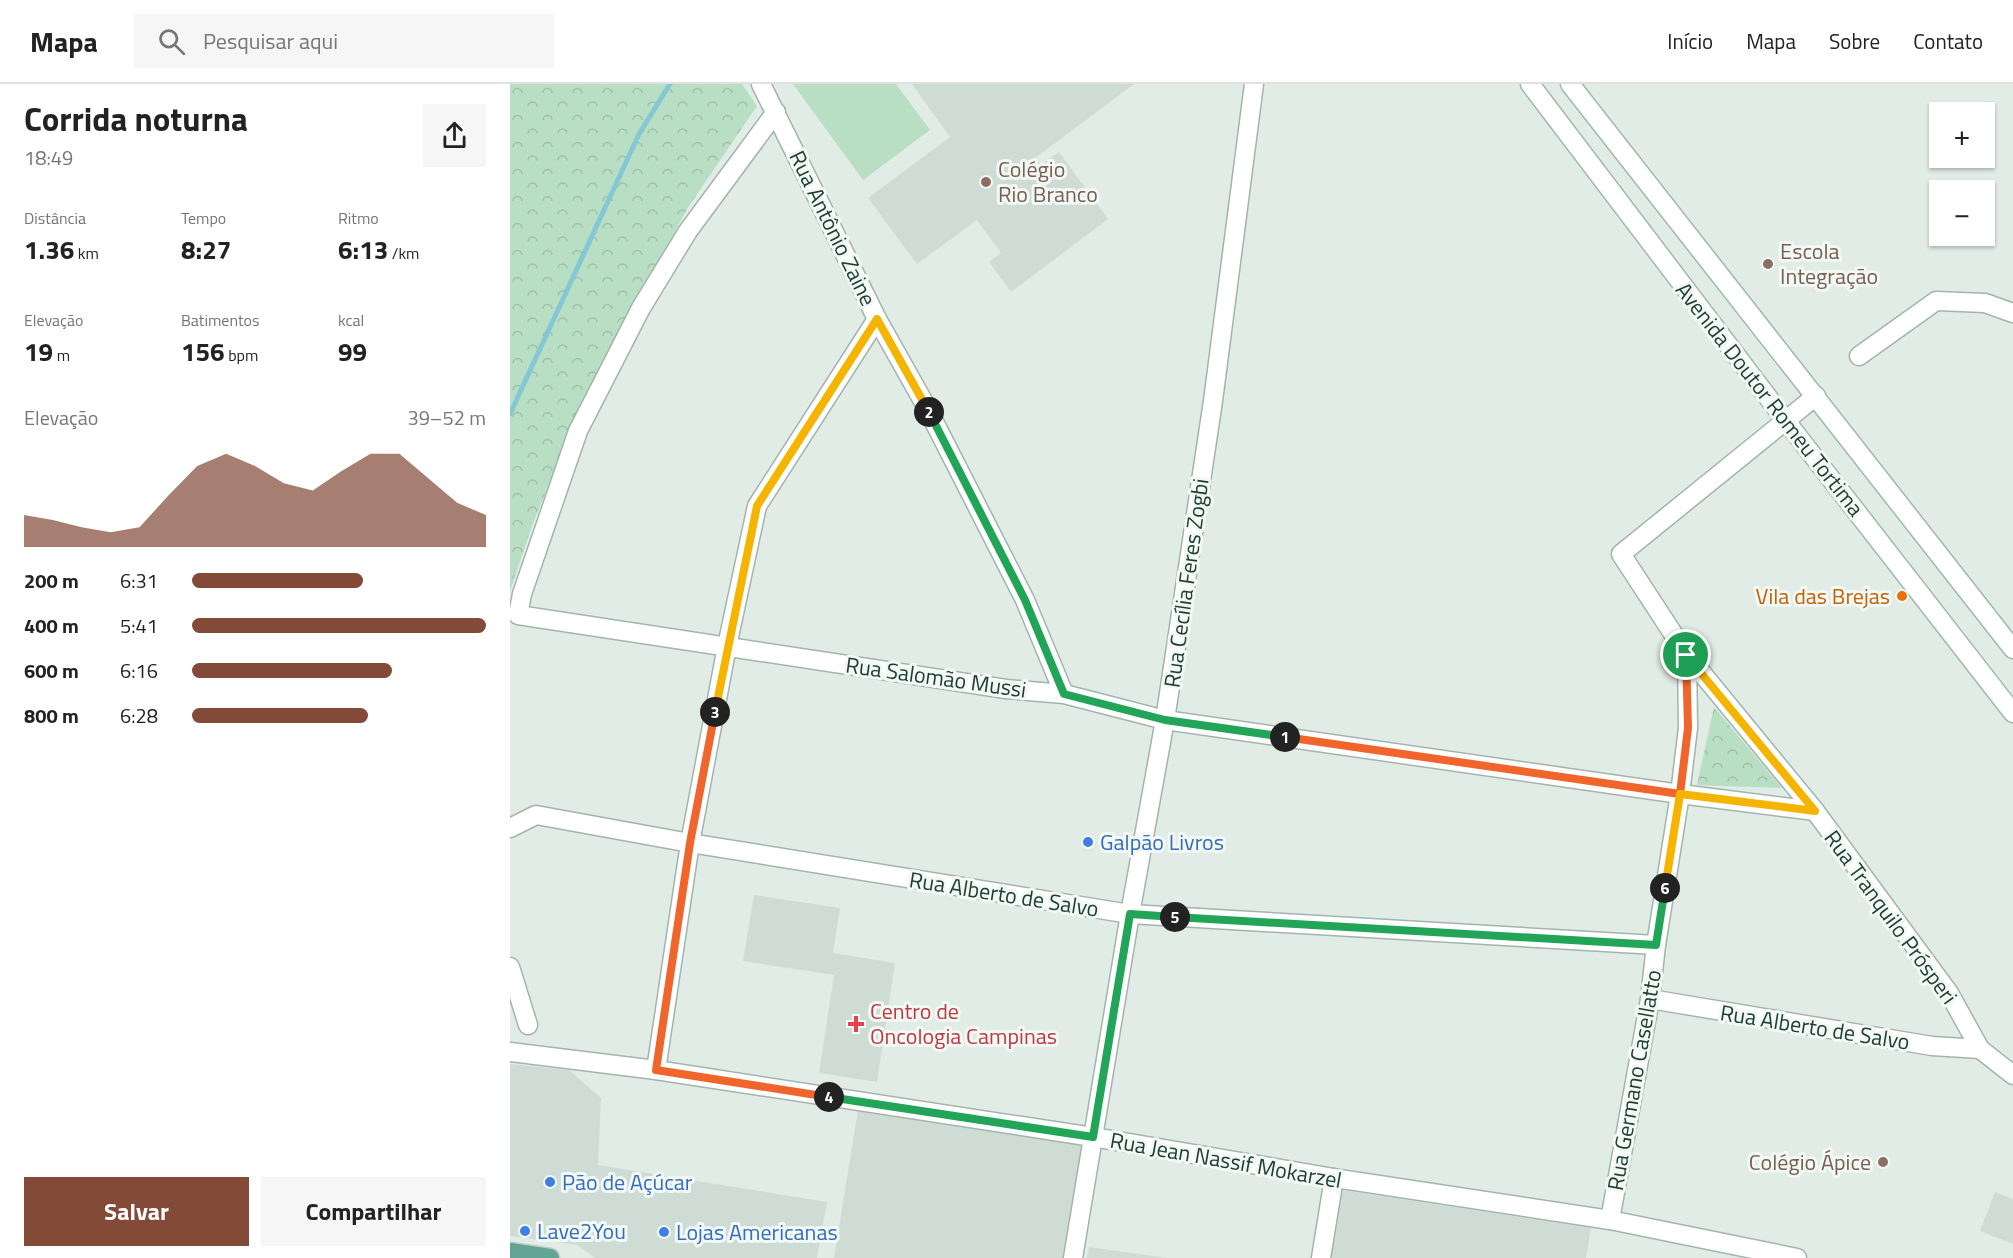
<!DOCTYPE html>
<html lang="pt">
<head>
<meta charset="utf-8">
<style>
	:root { --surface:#fff; --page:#f6f6f6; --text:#222; --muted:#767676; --line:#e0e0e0; --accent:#834a37 }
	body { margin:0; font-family:"Titillium Web",sans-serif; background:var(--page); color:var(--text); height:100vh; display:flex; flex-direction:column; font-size:22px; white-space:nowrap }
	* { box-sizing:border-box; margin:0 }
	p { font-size:20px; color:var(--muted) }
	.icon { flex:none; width:33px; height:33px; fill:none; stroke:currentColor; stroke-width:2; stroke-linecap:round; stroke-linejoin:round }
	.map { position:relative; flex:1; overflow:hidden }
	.drawer { display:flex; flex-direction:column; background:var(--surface); width:510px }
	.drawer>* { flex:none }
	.tools { position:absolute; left:1419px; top:18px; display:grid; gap:12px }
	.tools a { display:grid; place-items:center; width:66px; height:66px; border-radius:0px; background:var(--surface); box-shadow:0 2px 4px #0004; font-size:30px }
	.pin { position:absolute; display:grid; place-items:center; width:51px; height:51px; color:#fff; margin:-26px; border:3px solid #fff; border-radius:50%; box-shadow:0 2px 6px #0007 }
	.km { position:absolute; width:30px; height:30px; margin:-15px; border-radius:50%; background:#222; color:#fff; font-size:16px; line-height:30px; text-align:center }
	.round { display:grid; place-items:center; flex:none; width:63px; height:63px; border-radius:0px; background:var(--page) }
	.headline { display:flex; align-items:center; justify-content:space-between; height:102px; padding:0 24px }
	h1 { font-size:33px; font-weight:700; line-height:45px }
	.figures { display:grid; grid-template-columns:repeat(3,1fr); gap:9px; height:102px; padding:6px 24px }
	.figures div { display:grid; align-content:center }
	.figures b { font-size:26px; font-weight:700 }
	.figures small { font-size:16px; font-weight:400 }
	.figures p { font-size:16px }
	.chart { height:168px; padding:12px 24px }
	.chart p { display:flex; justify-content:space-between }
	.chart svg { width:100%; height:108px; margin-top:6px; fill:var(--accent); opacity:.7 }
	.button { display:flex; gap:12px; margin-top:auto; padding:12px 24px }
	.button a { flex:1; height:69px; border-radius:0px; background:var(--accent); color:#fff; font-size:24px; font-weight:700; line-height:69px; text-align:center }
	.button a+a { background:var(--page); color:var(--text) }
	ul { padding:0 24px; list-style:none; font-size:20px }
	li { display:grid; grid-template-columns:96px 72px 1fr; align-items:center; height:45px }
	li i { height:15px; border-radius:8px; background:var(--accent) }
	header { display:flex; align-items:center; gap:36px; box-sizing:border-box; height:84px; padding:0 30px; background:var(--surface); border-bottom:2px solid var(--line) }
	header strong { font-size:28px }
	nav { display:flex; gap:33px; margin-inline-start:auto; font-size:21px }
	.search { width:420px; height:54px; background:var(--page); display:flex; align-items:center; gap:15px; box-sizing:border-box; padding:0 21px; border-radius:0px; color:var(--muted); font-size:22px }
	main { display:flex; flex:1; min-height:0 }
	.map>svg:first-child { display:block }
	.built { fill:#cfdcd6 }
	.park { fill:url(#park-crowns) }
	.pitch { fill:#b8dfc3 }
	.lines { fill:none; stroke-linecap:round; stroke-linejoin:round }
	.stream { stroke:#85c8d5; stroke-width:5 }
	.minor-casing { stroke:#a3b4ae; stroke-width:21 }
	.secondary-casing { stroke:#9eb9b0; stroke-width:21 }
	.primary-casing { stroke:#c1c9c7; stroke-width:21 }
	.minor { stroke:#fff; stroke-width:18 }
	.secondary { stroke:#fff; stroke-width:18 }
	.primary { stroke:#63a594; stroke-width:18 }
	.split-1-casing { stroke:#fff; stroke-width:12 }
	.split-2-casing { stroke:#fff; stroke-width:12 }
	.split-3-casing { stroke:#fff; stroke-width:12 }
	.split-4-casing { stroke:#fff; stroke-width:12 }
	.split-5-casing { stroke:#fff; stroke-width:12 }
	.split-6-casing { stroke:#fff; stroke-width:12 }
	.split-7-casing { stroke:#fff; stroke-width:12 }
	.split-1 { stroke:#f0652b; stroke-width:8 }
	.split-2 { stroke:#22a559; stroke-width:8 }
	.split-3 { stroke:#f5b400; stroke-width:8 }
	.split-4 { stroke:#f0652b; stroke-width:8 }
	.split-5 { stroke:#22a559; stroke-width:8 }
	.split-6 { stroke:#22a559; stroke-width:8 }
	.split-7 { stroke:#f5b400; stroke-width:8 }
	.education-dot { fill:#8d6e63; stroke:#f2f9f5; stroke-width:2 }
	.food-dot { fill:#e8710a; stroke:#f2f9f5; stroke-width:2 }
	.shop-dot { fill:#3f7fe0; stroke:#f2f9f5; stroke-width:2 }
	.health-dot { fill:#e0444e; stroke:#f2f9f5; stroke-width:2 }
	.labels { text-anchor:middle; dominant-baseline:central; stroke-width:6; stroke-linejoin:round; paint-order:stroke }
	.education-label { font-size:22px; fill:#785e54; stroke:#f2f9f5; text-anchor:start }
	.street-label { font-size:22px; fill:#203e36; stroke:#f2f9f5 }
	.food-label { font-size:22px; fill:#c56008; stroke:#f2f9f5; text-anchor:end }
	.shop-label { font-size:22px; fill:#366cbe; stroke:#f2f9f5; text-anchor:start }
	.health-label { font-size:22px; fill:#be3a42; stroke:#f2f9f5; text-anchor:start }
</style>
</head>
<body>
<header>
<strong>Mapa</strong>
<div class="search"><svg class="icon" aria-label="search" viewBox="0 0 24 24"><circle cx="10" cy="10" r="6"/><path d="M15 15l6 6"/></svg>Pesquisar aqui</div>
<nav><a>Início</a><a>Mapa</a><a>Sobre</a><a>Contato</a></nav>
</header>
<main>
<section class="drawer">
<div class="headline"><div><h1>Corrida noturna</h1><p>18:49</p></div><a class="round"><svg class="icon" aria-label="share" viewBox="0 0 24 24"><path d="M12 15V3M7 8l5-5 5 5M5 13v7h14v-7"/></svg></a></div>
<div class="figures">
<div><p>Distância</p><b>1.36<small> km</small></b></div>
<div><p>Tempo</p><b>8:27</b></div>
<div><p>Ritmo</p><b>6:13<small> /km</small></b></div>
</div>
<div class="figures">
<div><p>Elevação</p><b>19<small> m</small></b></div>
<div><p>Batimentos</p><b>156<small> bpm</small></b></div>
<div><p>kcal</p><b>99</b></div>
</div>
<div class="chart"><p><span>Elevação</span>39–52 m</p>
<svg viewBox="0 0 160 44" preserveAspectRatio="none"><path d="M0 44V31L10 33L20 36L30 38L40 36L50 23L60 11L70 6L80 11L90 18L100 21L110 13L120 6L130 6L140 16L150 26L160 31V44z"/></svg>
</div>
<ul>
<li><b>200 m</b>6:31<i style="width:58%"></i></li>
<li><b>400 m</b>5:41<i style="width:100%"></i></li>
<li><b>600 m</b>6:16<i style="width:68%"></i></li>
<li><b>800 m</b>6:28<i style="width:60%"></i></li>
</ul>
<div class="button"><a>Salvar</a><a>Compartilhar</a></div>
</section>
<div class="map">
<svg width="1503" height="1174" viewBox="0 0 1503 1174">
	<defs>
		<pattern id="park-crowns" width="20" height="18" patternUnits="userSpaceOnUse" patternTransform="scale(1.5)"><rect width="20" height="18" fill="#b8dfc3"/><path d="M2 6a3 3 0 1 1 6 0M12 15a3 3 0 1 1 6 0" fill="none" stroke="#9ec0a8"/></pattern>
	</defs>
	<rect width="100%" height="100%" fill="#e1ece7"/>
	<g class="built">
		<polygon points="402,0 624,0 525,74 531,81 549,68 598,135 501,208 479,178 491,169 467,136 407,180 358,114 440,53"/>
		<polygon points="244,811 330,824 323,869 385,879 367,998 309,989 324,891 233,877"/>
		<polygon points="0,980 59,986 91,1014 88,1081 317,1118 307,1174 85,1174 67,1161 0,1152"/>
		<polygon points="348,1026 574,1060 554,1174 324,1174"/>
		<polygon points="831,1106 1081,1144 1076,1174 821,1174"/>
		<polygon points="1485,1108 1503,1115 1503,1160 1470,1147"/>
		<polygon points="579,1163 658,1174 577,1174"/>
	</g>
	<g class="park">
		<polygon points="0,0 232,0 247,22 177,125 60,348 22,442 0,507"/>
		<polygon points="1204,623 1272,704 1187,701"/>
	</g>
	<polygon class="pitch" points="283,0 386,0 420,46 353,96"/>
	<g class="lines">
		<polyline class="stream" points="0,330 129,50 160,0"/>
		<defs>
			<g id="minor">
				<polyline points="251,0 367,235 417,324 515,516 554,610"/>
				<polyline points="266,28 178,147 131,224 68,347 12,510 8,531 496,605 554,610 655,636 1170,710 1305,727"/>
				<polyline points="1349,272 1426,217 1475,219 1503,229"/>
				<polyline points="1306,312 1111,470 1177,571 1305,727 1439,909 1470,965 1503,991"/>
				<polyline points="0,744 26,731 180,759 620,830 1146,861"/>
				<polyline points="0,883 18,941"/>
				<polyline points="1140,915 1422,962 1470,965"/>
				<polyline points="0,968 146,986 583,1053 824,1094 1100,1136 1287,1174"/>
				<polyline points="146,986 180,759 217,562 247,422 367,235"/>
				<polyline points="1100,1136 1140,915 1146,861 1170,710 1178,644 1177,571"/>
				<polyline points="563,1174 620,830 655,636 703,317 744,0"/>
				<polyline points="811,1174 824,1094"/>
			</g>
			<g id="secondary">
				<polyline points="1020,0 1276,337 1503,629"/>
				<polyline points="1060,0 1503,565"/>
			</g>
			<polyline id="primary" points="0,1168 40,1174"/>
		</defs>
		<use href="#minor" class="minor-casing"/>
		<use href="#secondary" class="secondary-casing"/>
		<use href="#primary" class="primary-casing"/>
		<use href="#minor" class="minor"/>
		<use href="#secondary" class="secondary"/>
		<use href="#primary" class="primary"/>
	</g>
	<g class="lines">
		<defs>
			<polyline id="split-1" points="775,653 1170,710 1178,644 1176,571"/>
			<polyline id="split-2" points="419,328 515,516 554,610 655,636 775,653"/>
			<polyline id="split-3" points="205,628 247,422 367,235 419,328"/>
			<polyline id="split-4" points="205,628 180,759 146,986 319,1013"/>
			<polyline id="split-5" points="319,1013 583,1053 620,830 665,833"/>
			<polyline id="split-6" points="665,833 1146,861 1155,804"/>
			<polyline id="split-7" points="1155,804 1170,710 1305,727 1176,571"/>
		</defs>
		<use href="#split-1" class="split-1-casing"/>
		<use href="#split-2" class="split-2-casing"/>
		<use href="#split-3" class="split-3-casing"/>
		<use href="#split-4" class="split-4-casing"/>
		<use href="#split-5" class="split-5-casing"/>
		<use href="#split-6" class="split-6-casing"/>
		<use href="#split-7" class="split-7-casing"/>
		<use href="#split-1" class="split-1"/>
		<use href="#split-2" class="split-2"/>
		<use href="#split-3" class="split-3"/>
		<use href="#split-4" class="split-4"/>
		<use href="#split-5" class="split-5"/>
		<use href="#split-6" class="split-6"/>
		<use href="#split-7" class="split-7"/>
	</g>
	<g class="education-dot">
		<circle cx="476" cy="98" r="6"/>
		<circle cx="1258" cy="180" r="6"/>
		<circle cx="1373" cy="1078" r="6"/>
	</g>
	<circle class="food-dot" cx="1392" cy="512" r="6"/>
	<g class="shop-dot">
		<circle cx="578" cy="758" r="6"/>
		<circle cx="40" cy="1098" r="6"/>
		<circle cx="15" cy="1147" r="6"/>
		<circle cx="154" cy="1148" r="6"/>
	</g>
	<path class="health-dot" d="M343 931h6v6h6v6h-6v6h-6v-6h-6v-6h6z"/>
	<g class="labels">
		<g class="education-label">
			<text x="488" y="85">Colégio<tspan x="488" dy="25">Rio Branco</tspan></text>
			<text x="1270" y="167">Escola<tspan x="1270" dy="25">Integração</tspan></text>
			<text x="1361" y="1078" text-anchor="end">Colégio Ápice</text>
		</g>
		<g class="street-label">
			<text transform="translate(323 144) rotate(64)">Rua Antônio Zaine</text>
			<text transform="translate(1260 315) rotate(52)">Avenida Doutor Romeu Tortima</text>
			<text transform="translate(676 499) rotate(-82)">Rua Cecília Feres Zogbi</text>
			<text transform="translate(426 593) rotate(8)">Rua Salomão Mussi</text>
			<text transform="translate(494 810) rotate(9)">Rua Alberto de Salvo</text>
			<text transform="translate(1381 833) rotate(54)">Rua Tranquilo Prósperi</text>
			<text transform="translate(1305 943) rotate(9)">Rua Alberto de Salvo</text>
			<text transform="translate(1124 996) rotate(-80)">Rua Germano Casellatto</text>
			<text transform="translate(716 1076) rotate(10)">Rua Jean Nassif Mokarzel</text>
		</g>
		<g class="food-label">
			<text x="1380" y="512">Vila das Brejas</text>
		</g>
		<g class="shop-label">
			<text x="590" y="758">Galpão Livros</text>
			<text x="52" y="1098">Pão de Açúcar</text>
			<text x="27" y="1147">Lave2You</text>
			<text x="166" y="1148">Lojas Americanas</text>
		</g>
		<g class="health-label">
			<text x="360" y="927">Centro de<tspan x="360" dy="25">Oncologia Campinas</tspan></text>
		</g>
	</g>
</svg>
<div class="tools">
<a>+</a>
<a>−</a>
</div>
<div class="pin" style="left:1176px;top:571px;background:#1e9e55"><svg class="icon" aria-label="arrive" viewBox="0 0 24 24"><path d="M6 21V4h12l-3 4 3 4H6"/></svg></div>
<b class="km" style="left:775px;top:653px">1</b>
<b class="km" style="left:419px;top:328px">2</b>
<b class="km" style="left:205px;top:628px">3</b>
<b class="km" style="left:319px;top:1013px">4</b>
<b class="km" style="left:665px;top:833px">5</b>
<b class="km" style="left:1155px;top:804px">6</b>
</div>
</main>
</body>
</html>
